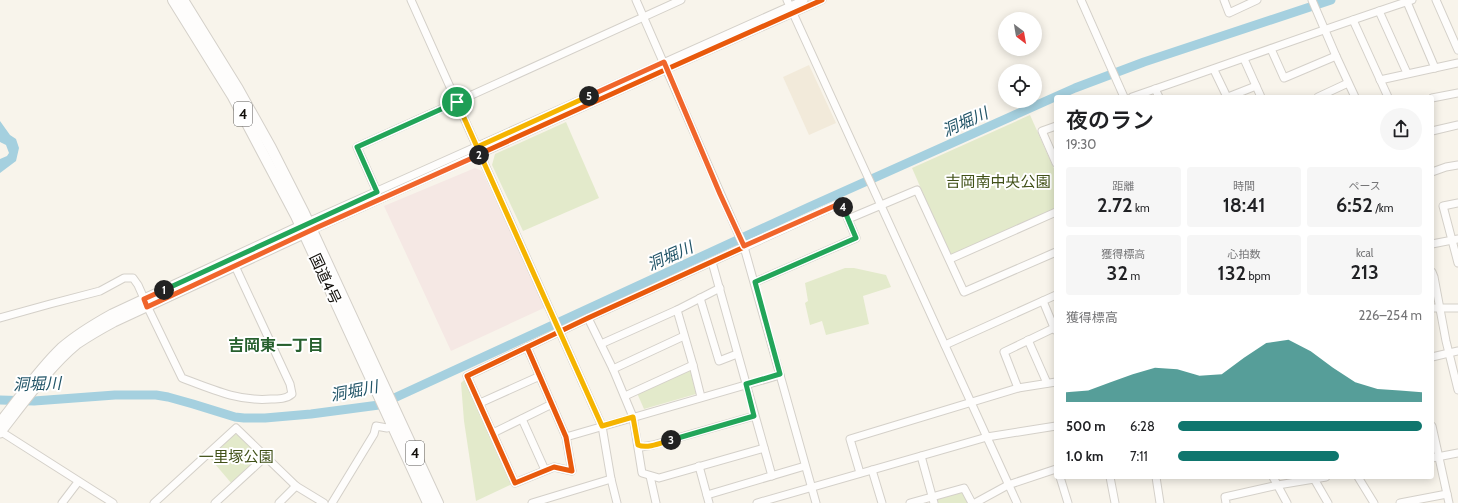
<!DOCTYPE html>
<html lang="ja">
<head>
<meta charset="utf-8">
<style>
	:root { --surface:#fff; --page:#f6f6f6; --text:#202124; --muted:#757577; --accent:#0f766e }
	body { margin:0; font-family:Cabin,"Noto Sans JP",sans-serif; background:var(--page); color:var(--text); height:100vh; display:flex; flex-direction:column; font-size:15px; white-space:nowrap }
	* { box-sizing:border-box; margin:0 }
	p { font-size:13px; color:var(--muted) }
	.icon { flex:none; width:22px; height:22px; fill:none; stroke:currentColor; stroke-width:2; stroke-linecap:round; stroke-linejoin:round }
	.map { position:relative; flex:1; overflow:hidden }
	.panel { position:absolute; left:1054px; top:95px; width:380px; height:384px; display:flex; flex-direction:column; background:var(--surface); border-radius:4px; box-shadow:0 2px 10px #0003 }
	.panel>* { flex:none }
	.needle { width:26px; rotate:149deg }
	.tools { position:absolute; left:998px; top:12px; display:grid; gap:8px }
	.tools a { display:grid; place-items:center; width:44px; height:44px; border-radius:50%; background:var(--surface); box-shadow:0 2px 10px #0003; font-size:20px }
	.pin { position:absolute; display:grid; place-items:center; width:34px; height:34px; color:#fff; margin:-17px; border:2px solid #fff; border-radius:50%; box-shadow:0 1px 4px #0007 }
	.km { position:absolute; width:20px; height:20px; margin:-10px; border-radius:50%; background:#222; color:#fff; font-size:11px; line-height:20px; text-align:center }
	.round { display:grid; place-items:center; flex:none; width:42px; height:42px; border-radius:21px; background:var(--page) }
	.overview { display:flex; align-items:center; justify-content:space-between; height:68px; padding:0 12px }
	h1 { font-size:22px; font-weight:600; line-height:30px }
	.metrics { display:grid; grid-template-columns:repeat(3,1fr); gap:6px; height:68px; padding:4px 12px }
	.metrics div { display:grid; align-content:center; border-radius:4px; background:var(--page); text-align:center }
	.metrics b { font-size:20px; font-weight:600 }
	.metrics small { font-size:11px; font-weight:400 }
	.metrics p { font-size:11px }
	.chart { height:112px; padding:8px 12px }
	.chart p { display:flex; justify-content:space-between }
	.chart svg { width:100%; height:72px; margin-top:4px; fill:var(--accent); opacity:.7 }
	ul { padding:0 12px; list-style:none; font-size:13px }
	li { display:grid; grid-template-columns:64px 48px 1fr; align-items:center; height:30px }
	li i { height:10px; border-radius:5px; background:var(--accent) }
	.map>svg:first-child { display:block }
	.built { fill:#f2eada }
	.industrial { fill:#f5e8e4 }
	.green { fill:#e3eacb }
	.water { fill:#a5d0df }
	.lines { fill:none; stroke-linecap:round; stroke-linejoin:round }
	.river { stroke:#a5d0df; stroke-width:9 }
	.minor-casing { stroke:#d4d0c9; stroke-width:9 }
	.major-casing { stroke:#d4d0c9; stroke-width:11 }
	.highway-casing { stroke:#d4d0c9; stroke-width:12 }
	.minor { stroke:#fefdfc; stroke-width:7 }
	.major { stroke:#fefdfc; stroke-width:9 }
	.highway { stroke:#fefdfc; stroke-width:10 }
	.cycleway-casing { stroke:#fff; stroke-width:8 }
	.cycleway { stroke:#e8590c; stroke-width:5 }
	.split-1-casing { stroke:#fff; stroke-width:8 }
	.split-2-casing { stroke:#fff; stroke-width:8 }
	.split-3-casing { stroke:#fff; stroke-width:8 }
	.split-4-casing { stroke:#fff; stroke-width:8 }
	.split-5-casing { stroke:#fff; stroke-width:8 }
	.split-6-casing { stroke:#fff; stroke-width:8 }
	.split-1 { stroke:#22a559; stroke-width:5 }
	.split-2 { stroke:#f0652b; stroke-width:5 }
	.split-3 { stroke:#f5b400; stroke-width:5 }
	.split-4 { stroke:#22a559; stroke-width:5 }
	.split-5 { stroke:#f0652b; stroke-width:5 }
	.split-6 { stroke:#f5b400; stroke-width:5 }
	.labels { text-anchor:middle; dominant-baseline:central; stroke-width:4; stroke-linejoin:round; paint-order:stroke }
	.shield { fill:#fff; stroke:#595754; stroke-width:1 }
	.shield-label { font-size:14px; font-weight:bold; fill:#120f0a }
	.park-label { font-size:15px; fill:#415118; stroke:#fff }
	.street-label { font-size:15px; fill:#120f0a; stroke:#fff }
	.water-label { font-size:16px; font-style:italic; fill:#215467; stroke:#fff }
	.neighbourhood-label { font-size:16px; font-weight:bold; fill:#27602e; stroke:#fff }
</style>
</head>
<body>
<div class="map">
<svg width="1458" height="503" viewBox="0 0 1458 503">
	<rect width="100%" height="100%" fill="#f8f4eb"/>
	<polygon class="built" points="809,65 836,123 809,135 783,77"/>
	<polygon class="industrial" points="475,168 482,171 546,307 451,351 384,206"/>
	<g class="green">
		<polygon points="1030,115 1056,173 1056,208 953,255 949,253 912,168"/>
		<polygon points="566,122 599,198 523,231 492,165 495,154"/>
		<polygon points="845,268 854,268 886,275 891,287 863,296 869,324 826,335 822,321 810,325 805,303 808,301 805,283"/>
		<polygon points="688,369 692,370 697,390 696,394 644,409 637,393"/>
		<polygon points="465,379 512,484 476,501 464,421 461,383"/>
		<polygon points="235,434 238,435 259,455 259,460 232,484 209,457"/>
		<polygon points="964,490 970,503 936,503 935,500 937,497"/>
	</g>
	<polygon class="water" points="0,121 10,135 16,139 19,148 16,161 0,173 0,159 7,156 9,153 6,145 0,142"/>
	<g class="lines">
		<polyline class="river" points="0,400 34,401 115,395 156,395 168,397 193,404 235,417 244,418 265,418 311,414 379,405 809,207 1075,88 1144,62 1331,0"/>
		<defs>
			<g id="minor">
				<polyline points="411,0 602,426 611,479 617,503"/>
				<polyline points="636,0 744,247 816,503"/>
				<polyline points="787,0 1017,503"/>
				<polyline points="1081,0 1124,97"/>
				<polyline points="1224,0 1229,13 1257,0"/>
				<polyline points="1312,0 1336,56 1355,97"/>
				<polyline points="1436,0 1458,50"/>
				<polyline points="1407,2 1435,68"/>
				<polyline points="1379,11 1407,73"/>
				<polyline points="1353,20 1388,97"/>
				<polyline points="1271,49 1284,78 1336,56"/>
				<polyline points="1244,59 1261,97"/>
				<polyline points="1214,70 1227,97"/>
				<polyline points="1380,80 1458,63"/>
				<polyline points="1155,89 1159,97"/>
				<path d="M 1132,97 C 1226,65 1318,31 1412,0"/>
				<polyline points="1228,97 1256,86"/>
				<polyline points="1318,97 1348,83"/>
				<polyline points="1432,98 1458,93"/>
				<polyline points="1056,126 1042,131 1056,163"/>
				<polyline points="1432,131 1458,125"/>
				<polyline points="1432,172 1446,167 1458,165"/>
				<polyline points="377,192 357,147 681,0"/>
				<polyline points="1458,203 1443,206 1458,263"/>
				<polyline points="308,222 804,0"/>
				<polyline points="312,230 667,69 822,0"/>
				<polyline points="1432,244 1458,239"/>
				<polyline points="950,259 1056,212"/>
				<polyline points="712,262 772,476"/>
				<polyline points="1432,272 1434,277 1446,341 1458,390"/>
				<polyline points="755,282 856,238 848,219 917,190 964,292 1056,252"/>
				<polyline points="700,298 719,361 737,354"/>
				<polyline points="1043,301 1055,330"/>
				<polyline points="1432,308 1458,308"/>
				<polyline points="677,310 693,365 701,397"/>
				<path d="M 0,318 L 50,304 L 100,291 L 124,278 L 133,278 L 138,285 L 150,312 L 182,378 C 211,389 240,402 271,399 C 279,399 286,399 292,394 L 290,384 L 235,266"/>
				<polyline points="588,318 613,369 633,417 642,473 659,478 764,448"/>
				<polyline points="1028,340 1047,383"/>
				<polyline points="601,344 677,310 720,288"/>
				<polyline points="945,345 1056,295"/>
				<polyline points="527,347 566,437 572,471 554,467 515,483 467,376 588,318 841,203 848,219"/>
				<polyline points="1432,357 1458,351"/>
				<polyline points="613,369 684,336"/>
				<polyline points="1018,388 1004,352 1054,328"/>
				<polyline points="625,396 693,365"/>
				<polyline points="480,403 540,376"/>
				<polyline points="522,419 545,470"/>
				<polyline points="1432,426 1449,503"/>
				<polyline points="0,431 113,503"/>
				<polyline points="493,433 552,404"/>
				<polyline points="566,437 780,375"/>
				<polyline points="638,445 641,447 653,445 754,416"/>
				<polyline points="921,456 934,503"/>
				<polyline points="1432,458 1458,453"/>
				<polyline points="699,466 709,503"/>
				<polyline points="872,470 882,503"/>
				<polyline points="860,473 850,439 1018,388 1056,382"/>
				<polyline points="650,476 656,503"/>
				<polyline points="1060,477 1068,503"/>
				<polyline points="1110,477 1115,503"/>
				<polyline points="1156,477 1160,503"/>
				<polyline points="1273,477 1287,503"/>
				<polyline points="1313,477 1328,503"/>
				<polyline points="1358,477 1374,503"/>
				<polyline points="707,495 805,466"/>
				<polyline points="62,503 78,482"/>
				<polyline points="154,503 236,428 296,486 324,503"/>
				<polyline points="215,503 265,457"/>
				<polyline points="279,503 296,486"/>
				<polyline points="332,503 374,434 376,426 387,428 393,425"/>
				<polyline points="532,503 611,479"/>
				<polyline points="757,503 987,437 1056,426"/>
				<polyline points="910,503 964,488 972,503"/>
				<polyline points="975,503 1008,485 1056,469"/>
				<polyline points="1226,503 1225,497 1278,485 1326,477"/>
				<polyline points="1400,503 1447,494"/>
			</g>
			<g id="major">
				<path d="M 0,422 C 20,397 38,370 61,348 C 77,334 94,324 112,314 L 307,223"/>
				<path d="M 0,433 C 22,405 50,366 77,344 C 89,336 101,329 114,322 L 310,231"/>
			</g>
			<g id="highway">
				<polyline points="173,0 232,95 296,216 428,503"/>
				<polyline points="183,0 238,89 271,148 304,213 438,503"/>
			</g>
		</defs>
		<use href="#minor" class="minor-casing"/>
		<use href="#major" class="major-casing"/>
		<use href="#highway" class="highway-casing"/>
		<use href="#minor" class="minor"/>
		<use href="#major" class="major"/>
		<use href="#highway" class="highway"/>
		<defs>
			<g id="cycleway">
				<polyline points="312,230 667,69 822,0"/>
				<polyline points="527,347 566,437 572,471 554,467 515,483 467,376 588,318 841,203 848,219"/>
			</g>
		</defs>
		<use href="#cycleway" class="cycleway-casing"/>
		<use href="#cycleway" class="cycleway"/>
	</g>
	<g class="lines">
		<defs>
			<polyline id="split-1" points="164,290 377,192 357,147 457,102"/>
			<polyline id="split-2" points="164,290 144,299 147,307 318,227 479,155"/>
			<path id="split-3" d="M 479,155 L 480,154 L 602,426 L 633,417 L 638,445 C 647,449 661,443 671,440"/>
			<polyline id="split-4" points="671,440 754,416 746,384 780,374 755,282 856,238 843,207"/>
			<polyline id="split-5" points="589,96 664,62 720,194 744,246 841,203 843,207"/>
			<polyline id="split-6" points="457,102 477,147 589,96"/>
		</defs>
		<use href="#split-1" class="split-1-casing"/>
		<use href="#split-2" class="split-2-casing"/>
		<use href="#split-3" class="split-3-casing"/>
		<use href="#split-4" class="split-4-casing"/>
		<use href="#split-5" class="split-5-casing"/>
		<use href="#split-6" class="split-6-casing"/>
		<use href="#split-1" class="split-1"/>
		<use href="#split-2" class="split-2"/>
		<use href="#split-3" class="split-3"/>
		<use href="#split-4" class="split-4"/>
		<use href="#split-5" class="split-5"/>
		<use href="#split-6" class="split-6"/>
	</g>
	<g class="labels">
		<g class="shield">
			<rect x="234" y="102" width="18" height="24" rx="3"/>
			<rect x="406" y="441" width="18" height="24" rx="3"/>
		</g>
		<g class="shield-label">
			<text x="243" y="114">4</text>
			<text x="415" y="453">4</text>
		</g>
		<g class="park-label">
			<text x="998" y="182">吉岡南中央公園</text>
			<text x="236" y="457">一里塚公園</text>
		</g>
		<g class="street-label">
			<text transform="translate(325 279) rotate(65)">国道4号</text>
		</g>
		<g class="water-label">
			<text transform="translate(965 122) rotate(-24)">洞堀川</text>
			<text transform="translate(670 256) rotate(-24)">洞堀川</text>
			<text transform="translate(37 384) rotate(-2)">洞堀川</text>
			<text transform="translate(354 391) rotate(-11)">洞堀川</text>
		</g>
		<g class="neighbourhood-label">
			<text x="276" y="345">吉岡東一丁目</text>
		</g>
	</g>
</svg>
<div class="tools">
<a><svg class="needle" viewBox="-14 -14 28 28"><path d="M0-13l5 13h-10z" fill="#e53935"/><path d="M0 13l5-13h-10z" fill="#757577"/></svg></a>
<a><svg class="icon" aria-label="locate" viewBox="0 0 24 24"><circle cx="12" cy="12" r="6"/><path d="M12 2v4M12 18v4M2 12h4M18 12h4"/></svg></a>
</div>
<div class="pin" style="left:457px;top:102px;background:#1e9e55"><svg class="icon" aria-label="arrive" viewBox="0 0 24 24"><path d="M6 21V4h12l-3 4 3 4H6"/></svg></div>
<b class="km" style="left:164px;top:290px">1</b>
<b class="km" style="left:479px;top:155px">2</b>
<b class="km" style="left:671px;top:440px">3</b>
<b class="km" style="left:843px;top:207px">4</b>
<b class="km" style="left:589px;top:96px">5</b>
<section class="panel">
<div class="overview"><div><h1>夜のラン</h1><p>19:30</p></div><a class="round"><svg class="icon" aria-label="share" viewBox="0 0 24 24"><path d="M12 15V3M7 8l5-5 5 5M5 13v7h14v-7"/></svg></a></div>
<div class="metrics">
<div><p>距離</p><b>2.72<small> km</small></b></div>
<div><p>時間</p><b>18:41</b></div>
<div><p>ペース</p><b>6:52<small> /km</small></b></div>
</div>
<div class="metrics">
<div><p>獲得標高</p><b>32<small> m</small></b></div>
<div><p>心拍数</p><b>132<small> bpm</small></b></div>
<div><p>kcal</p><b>213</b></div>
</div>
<div class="chart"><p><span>獲得標高</span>226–254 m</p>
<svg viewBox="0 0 160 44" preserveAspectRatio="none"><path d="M0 44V38L10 37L20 32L30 27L40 23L50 24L60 28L70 27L80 17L90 8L100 6L110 13L120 23L130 32L140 36L150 37L160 38V44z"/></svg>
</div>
<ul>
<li><b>500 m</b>6:28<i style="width:100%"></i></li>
<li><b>1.0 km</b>7:11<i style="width:66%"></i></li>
</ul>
</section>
</div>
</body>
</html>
